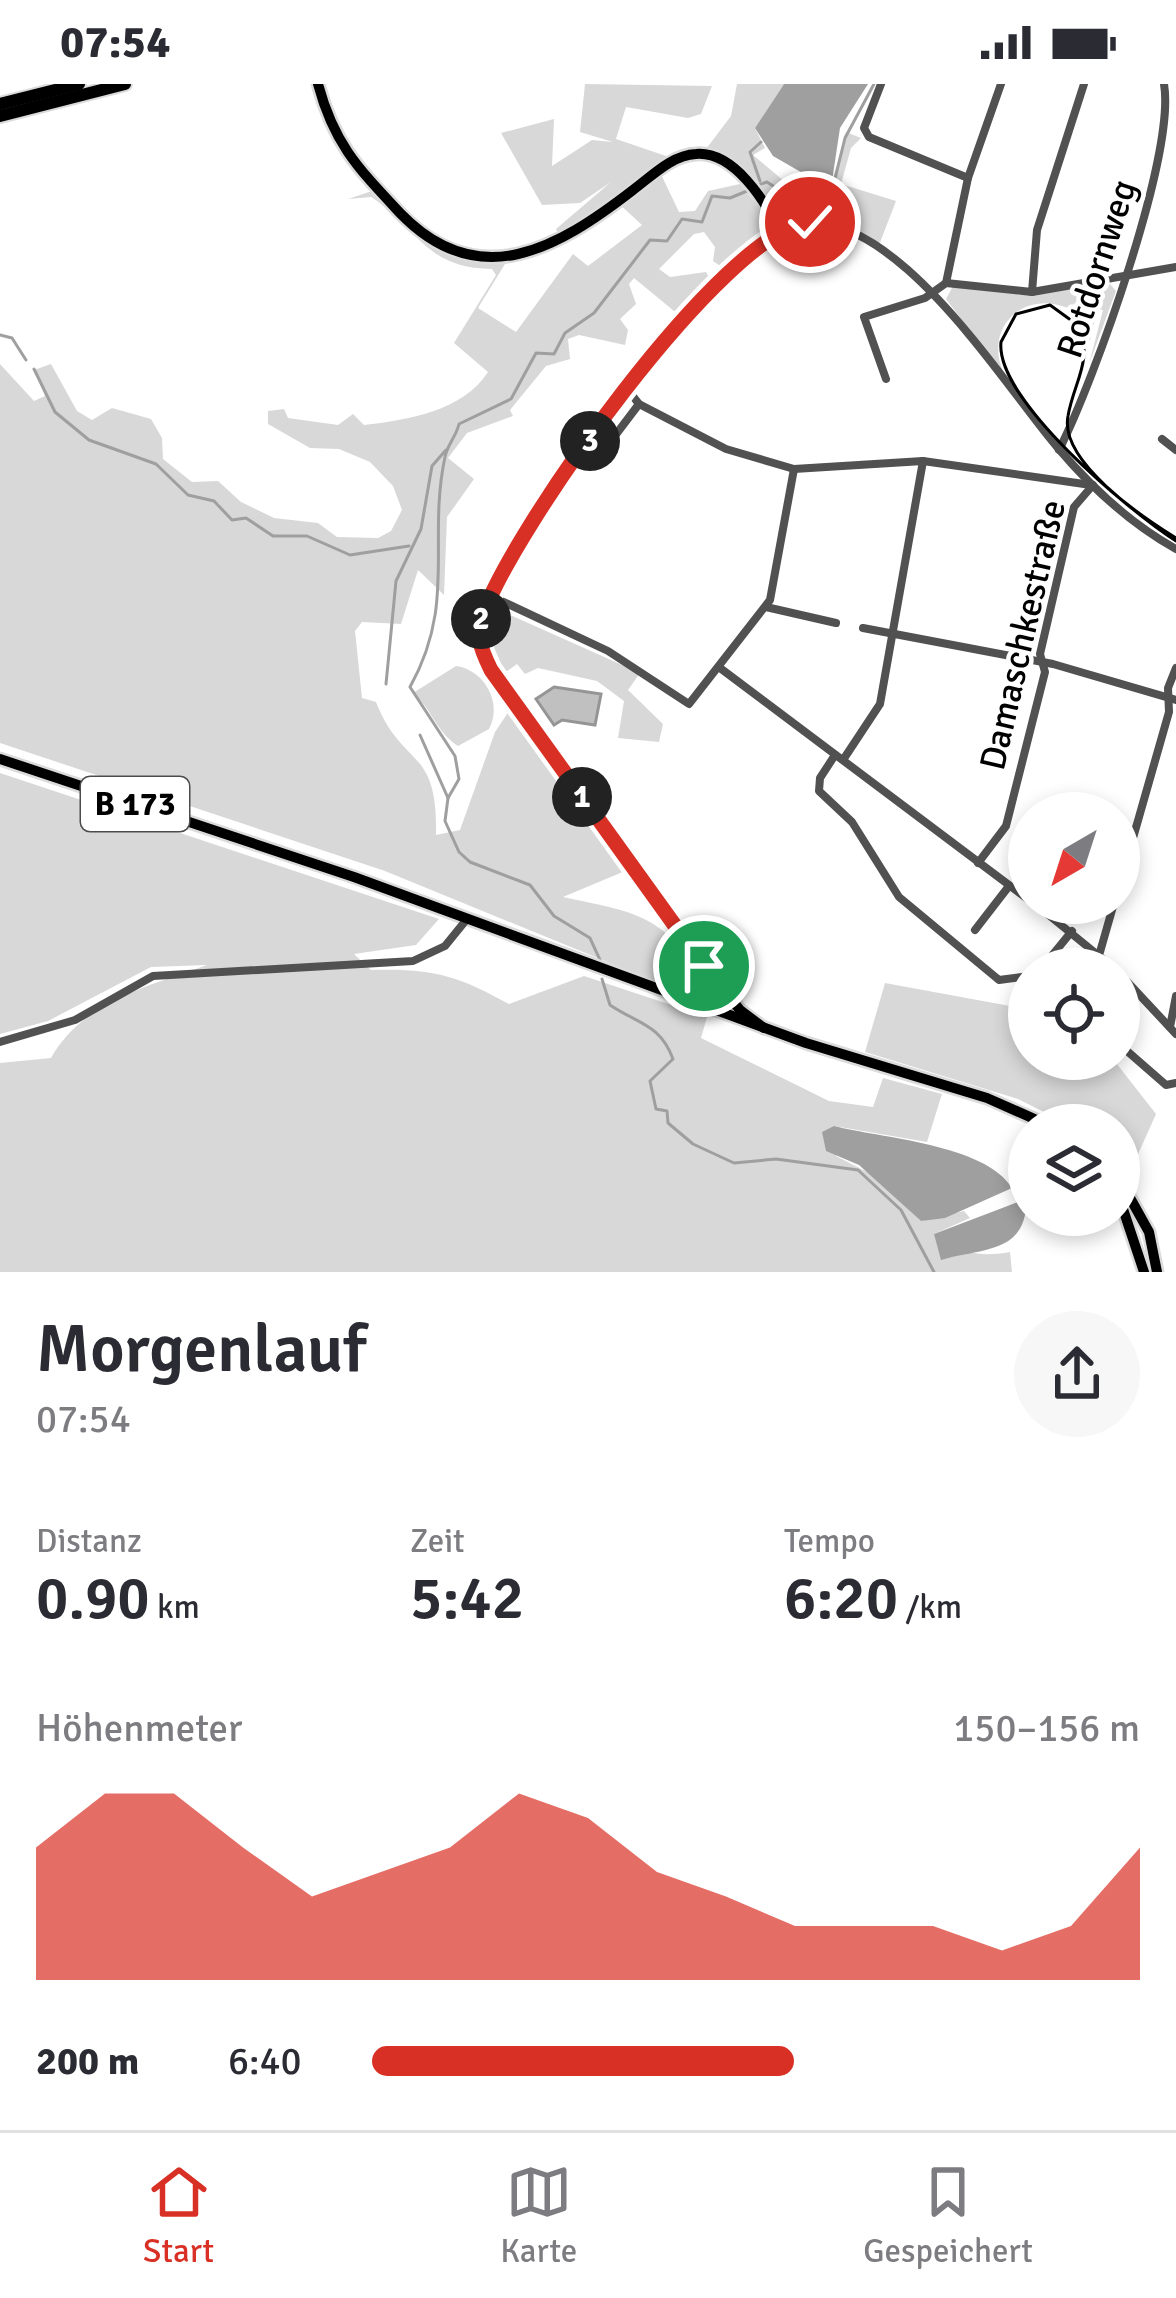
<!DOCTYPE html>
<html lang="de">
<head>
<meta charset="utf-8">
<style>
	:root { --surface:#fff; --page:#f7f7f7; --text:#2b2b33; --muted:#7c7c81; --line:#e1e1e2; --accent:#d93025 }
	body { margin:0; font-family:Signika,sans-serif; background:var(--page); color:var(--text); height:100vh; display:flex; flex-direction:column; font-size:45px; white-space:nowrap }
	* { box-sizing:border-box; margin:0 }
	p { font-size:39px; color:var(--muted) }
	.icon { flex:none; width:66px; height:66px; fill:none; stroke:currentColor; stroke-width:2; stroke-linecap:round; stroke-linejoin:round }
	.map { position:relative; height:1188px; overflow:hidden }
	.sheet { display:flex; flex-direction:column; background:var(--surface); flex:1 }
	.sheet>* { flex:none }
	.needle { width:78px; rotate:219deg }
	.buttons { position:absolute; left:1008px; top:708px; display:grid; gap:24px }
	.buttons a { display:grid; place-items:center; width:132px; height:132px; border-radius:50%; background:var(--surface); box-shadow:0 6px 18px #0003; font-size:60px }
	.pin { position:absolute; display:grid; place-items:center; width:102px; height:102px; color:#fff; margin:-51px; border:6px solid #fff; border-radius:50%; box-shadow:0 3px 12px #0007 }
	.km { position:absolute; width:60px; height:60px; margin:-30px; border-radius:50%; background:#222; color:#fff; font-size:33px; line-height:60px; text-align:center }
	.round { display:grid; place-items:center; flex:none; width:126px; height:126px; border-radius:63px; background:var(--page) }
	.head { display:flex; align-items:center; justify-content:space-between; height:204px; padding:0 36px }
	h1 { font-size:66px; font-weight:600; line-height:90px }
	.stats { display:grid; grid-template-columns:repeat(3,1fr); gap:18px; height:204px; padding:12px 36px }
	.stats div { display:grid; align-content:center }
	.stats b { font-size:60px; font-weight:600 }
	.stats small { font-size:33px; font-weight:400 }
	.stats p { font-size:33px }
	.chart { height:336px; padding:24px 36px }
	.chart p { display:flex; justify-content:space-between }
	.chart svg { width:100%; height:216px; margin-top:12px; fill:var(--accent); opacity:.7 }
	ul { padding:0 36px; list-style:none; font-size:39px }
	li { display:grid; grid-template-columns:192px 144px 1fr; align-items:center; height:90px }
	li i { height:30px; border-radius:15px; background:var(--accent) }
	.status { display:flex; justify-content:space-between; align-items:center; height:84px; padding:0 60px; background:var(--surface); direction:ltr }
	.status svg { height:33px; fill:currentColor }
	.menu { display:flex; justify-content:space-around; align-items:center; height:168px; border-top:3px solid var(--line); background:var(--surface); font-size:33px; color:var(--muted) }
	.menu a { display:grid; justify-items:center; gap:6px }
	.menu .current { color:var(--accent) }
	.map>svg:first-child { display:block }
	.green { fill:#d8d8d8 }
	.water { fill:#9f9f9f }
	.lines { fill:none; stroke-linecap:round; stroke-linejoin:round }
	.stream { stroke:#9f9f9f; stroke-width:3 }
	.building { fill:#c0c0c0; stroke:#959595; stroke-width:3 }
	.major-casing { stroke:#dbdbdb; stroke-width:15 }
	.highway-casing { stroke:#dbdbdb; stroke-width:16 }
	.minor { stroke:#515151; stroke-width:8 }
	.major { stroke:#000; stroke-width:10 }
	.highway { stroke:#000; stroke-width:12 }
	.tram { stroke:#000; stroke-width:3 }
	.route-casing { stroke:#fff; stroke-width:24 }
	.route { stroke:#d93025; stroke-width:15 }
	.labels { text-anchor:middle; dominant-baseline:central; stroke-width:9; stroke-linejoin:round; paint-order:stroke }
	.shield { fill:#fff; stroke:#4c4c4c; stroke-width:3 }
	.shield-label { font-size:33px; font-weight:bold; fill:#000 }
	.street-label { font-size:36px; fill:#000; stroke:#fff }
</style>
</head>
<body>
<div class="status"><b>07:54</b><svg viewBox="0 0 49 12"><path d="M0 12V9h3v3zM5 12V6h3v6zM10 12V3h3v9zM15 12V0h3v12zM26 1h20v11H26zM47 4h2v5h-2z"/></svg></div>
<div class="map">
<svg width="1176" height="1188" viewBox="0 0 1176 1188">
	<rect width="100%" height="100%" fill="#fff"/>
	<g class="green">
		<path d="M 585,0 L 712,2 L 701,30 L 688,34 L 626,23 L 616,55 L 669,73 L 658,84 L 679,128 L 695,127 L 708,107 L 740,100 L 764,129 L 766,148 L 729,188 L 713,177 L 715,163 L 704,148 L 694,150 L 659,185 L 670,193 L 706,188 L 714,203 L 680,232 L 634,194 L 629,200 L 636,220 L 620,235 L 628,246 L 625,261 L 579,251 L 568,255 L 570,275 L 546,282 L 510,326 L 513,332 L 467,349 L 448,374 L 474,395 L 447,433 L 444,511 L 418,486 L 401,540 L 362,538 L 355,547 L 362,614 L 376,618 C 403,686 438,661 436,751 L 460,746 L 495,648 L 511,624 L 625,787 L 563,813 C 650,831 659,832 714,904 L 712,915 L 693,913 L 385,787 L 0,659 L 0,280 L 34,317 L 45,312 L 34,286 L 51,280 L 77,327 L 92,336 L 112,324 L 151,335 L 162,354 L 163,375 L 192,398 L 218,397 L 241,418 L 274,434 L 318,439 L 337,453 L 378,454 L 391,447 L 402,426 L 393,402 L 370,378 L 339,365 L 310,364 L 268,340 L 268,327 L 284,325 L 288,334 L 338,341 L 353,330 L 364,341 C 408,336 463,327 488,288 L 454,259 L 496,191 L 492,185 C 424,184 419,144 371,113 L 348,115 L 372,107 C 412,138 439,187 499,178 C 523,175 547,161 571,157 L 505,180 L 478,224 L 516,248 L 573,170 L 588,182 L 642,141 L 616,117 L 560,153 L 556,145 L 611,98 L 580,119 L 542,121 L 501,49 L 554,35 L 552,82 L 592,56 L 613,58 L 580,48 Z"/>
		<polygon points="737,0 784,0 755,44 765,64 753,71 810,119 825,115 828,127 785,129 722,69 706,65 731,32"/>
		<polygon points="846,48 861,54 851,64 841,100 896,117 879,161 909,183 839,139 837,122 828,113"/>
		<path d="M 1110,200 L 1116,207 L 1089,280 L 1103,226 L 1097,225 L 1090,257 L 1068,224 C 1019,204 980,250 1007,295 L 946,215 L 953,202 L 1023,211 Z"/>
		<polygon points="501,527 640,589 628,606 663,640 659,658 618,654 624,617 597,597 538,584 525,590 517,580 503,590 488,560 491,532"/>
		<path d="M 456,582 C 485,586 503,620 489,645 L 458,662 C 436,648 432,625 413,609 Z"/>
		<path d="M 0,689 L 439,835 L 416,861 L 354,870 L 371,886 C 431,884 457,891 509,920 L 584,892 L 707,933 L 701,954 L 829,1017 L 873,1023 L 883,994 L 942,1010 L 927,1058 L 834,1042 L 836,1072 L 871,1090 L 921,1137 L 964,1127 L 970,1134 L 934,1150 C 962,1168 977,1174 1010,1168 L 1012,1188 L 0,1188 L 0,979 L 51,974 C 83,917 149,902 207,881 L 151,883 L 48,937 L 0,950 Z"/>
		<polygon points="885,899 1010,922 1022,902 1029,903 1029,975 1113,975 1156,1030 1131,1086 1119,1077 1119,1041 1070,1041 1018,1015 865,968"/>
	</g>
	<g class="water">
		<polygon points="784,0 868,0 840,44 832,97 825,102 773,72 755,44"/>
		<path d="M 834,1042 C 880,1054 985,1060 1012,1104 L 945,1134 L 921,1137 L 859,1081 L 826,1067 L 822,1048 Z"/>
		<path d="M 1026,1115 C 1028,1170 981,1164 941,1176 L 934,1150 Z"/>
	</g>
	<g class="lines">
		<g class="stream">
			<polyline points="760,97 750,68 761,58"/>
			<polyline points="755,102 767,98 798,118 828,123 845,54 874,0"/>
			<polyline points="0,251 12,254 26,276"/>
			<polyline points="34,285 55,328 89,356 156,380 188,411 214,417 232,436 246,434 273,452 307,452 350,471 409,462"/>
			<polyline points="386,600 396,497 421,445 432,382 446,366"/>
			<polyline points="420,651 448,714"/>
			<path d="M 601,878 L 590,854 L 554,832 L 530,801 L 470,778 L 459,768 L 445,737 L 448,714 L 459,695 L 455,672 L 410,603 C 457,519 427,457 445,373 C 447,361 456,353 459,340 L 511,315 L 536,269 L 554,270 L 565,249 L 594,229 L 650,156 L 667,157 L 682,135 L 702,138 L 712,112 L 730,114 L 747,107"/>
			<path d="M 602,895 L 610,921 C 638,940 660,940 673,975 L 650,997 L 656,1025 L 667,1027 L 668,1039 L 693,1060 L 734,1079 L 776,1075 L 858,1086 L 901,1126 L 934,1188"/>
		</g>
	</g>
	<polygon class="building" points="554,603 601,610 595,641 562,636 554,641 536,615"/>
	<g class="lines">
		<defs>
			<g id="major">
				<path d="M 318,0 C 334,60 358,84 400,129 C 479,211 558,164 633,106 C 652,92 672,71 696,70 C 734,67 765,117 779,146 L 658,259 L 528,447 L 481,536 L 478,553 L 491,586 L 704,882 L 740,926 L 764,944"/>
				<polyline points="0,675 354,793 806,959 987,1014 1048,1041"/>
				<polyline points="1119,1094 1149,1148 1157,1188"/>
				<polyline points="1119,1113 1144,1188"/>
			</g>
			<g id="highway">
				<polyline points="0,20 79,0"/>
				<polyline points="0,32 125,0"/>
			</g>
		</defs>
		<use href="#major" class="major-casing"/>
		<use href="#highway" class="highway-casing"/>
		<g class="minor">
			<polyline points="881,0 864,44 869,53 968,94"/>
			<path d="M 779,146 C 880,97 1004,302 1058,364 C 1091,403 1131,440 1176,465"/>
			<polyline points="946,199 1032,208 1176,183"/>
			<polyline points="1032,208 1037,146 1084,0"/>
			<polyline points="886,295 864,233 925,214 946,199 968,94 1001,0"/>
			<polyline points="628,306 639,320 726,365 794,385 923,377 1091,401"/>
			<polyline points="1162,355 1176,366"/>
			<polyline points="588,360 617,349 639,320"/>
			<path d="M 1059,366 C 1094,297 1176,70 1164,0"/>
			<polyline points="493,513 608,567 689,620 770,516 794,385"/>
			<polyline points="766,523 836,539"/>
			<polyline points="863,544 1053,580 1176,616"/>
			<polyline points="720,584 1029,816"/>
			<polyline points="835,671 820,694 819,707 852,738 899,813 999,896 1029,892"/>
			<polyline points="843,676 880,620 923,377"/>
			<polyline points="978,779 1006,742 1045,588 1040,570 1074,423 1093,401"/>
			<polyline points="1119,803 1169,628 1168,604 1176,584"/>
			<polyline points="1034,819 1115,885"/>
			<polyline points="975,846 1009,802"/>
			<polyline points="1100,868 1114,819"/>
			<polyline points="1041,885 1072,847"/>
			<polyline points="1119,889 1176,950"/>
			<polyline points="1170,943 1176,912"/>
			<polyline points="0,958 75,936 153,892 413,877 445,862 467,835"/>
			<polyline points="1119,960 1166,1001 1176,999"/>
		</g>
		<use href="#major" class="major"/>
		<use href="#highway" class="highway"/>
		<path class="tram" d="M 1176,454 C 1142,433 1059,377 1068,332 C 1074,297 1093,278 1079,242 L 1050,221 L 1016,230 L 1001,258 C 995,315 1129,427 1176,457"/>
	</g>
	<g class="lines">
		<defs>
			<path id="route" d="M 704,882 L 491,586 C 483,569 475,554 482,534 C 508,451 725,144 810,138"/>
		</defs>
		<use href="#route" class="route-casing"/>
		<use href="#route" class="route"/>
	</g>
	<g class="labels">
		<rect class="shield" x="81" y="693" width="108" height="54" rx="9"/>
		<g class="shield-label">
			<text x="135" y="720">B 173</text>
		</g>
		<g class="street-label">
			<text transform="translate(1097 185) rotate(-72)">Rotdornweg</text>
			<text transform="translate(1023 551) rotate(-77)">Damaschkestraße</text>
		</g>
	</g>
</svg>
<div class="buttons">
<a><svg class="needle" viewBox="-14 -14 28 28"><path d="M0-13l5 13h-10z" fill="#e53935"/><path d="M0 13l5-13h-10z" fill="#7c7c81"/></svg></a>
<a><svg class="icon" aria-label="locate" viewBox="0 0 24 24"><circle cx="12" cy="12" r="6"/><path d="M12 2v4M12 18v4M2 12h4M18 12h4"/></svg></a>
<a><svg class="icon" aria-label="layers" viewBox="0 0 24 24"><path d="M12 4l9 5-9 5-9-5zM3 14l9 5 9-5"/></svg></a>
</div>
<div class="pin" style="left:704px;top:882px;background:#1e9e55"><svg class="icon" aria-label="arrive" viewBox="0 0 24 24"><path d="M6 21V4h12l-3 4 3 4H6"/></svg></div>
<div class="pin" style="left:810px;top:138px;background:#d93025"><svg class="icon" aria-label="check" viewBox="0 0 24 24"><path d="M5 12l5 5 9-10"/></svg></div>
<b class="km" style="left:582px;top:713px">1</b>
<b class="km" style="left:481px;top:535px">2</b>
<b class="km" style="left:590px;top:357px">3</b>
</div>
<section class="sheet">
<div class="head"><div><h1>Morgenlauf</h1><p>07:54</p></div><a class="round"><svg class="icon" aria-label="share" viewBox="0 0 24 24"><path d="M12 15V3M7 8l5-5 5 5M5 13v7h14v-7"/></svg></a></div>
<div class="stats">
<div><p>Distanz</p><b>0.90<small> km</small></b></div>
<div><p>Zeit</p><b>5:42</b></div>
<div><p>Tempo</p><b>6:20<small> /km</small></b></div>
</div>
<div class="chart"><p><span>Höhenmeter</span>150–156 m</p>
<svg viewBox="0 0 160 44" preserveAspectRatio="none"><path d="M0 44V17L10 6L20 6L30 17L40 27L50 22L60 17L70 6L80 11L90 22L100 27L110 33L120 33L130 33L140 38L150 33L160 17V44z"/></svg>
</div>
<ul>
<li><b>200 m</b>6:40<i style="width:55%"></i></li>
</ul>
</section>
<nav class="menu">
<a class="current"><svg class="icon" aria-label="home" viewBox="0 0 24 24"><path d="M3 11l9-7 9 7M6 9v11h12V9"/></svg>Start</a>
<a><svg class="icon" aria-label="map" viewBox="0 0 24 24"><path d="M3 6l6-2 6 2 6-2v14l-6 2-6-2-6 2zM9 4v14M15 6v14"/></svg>Karte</a>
<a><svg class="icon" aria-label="saved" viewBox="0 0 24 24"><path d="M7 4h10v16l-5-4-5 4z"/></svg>Gespeichert</a>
</nav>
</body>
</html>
